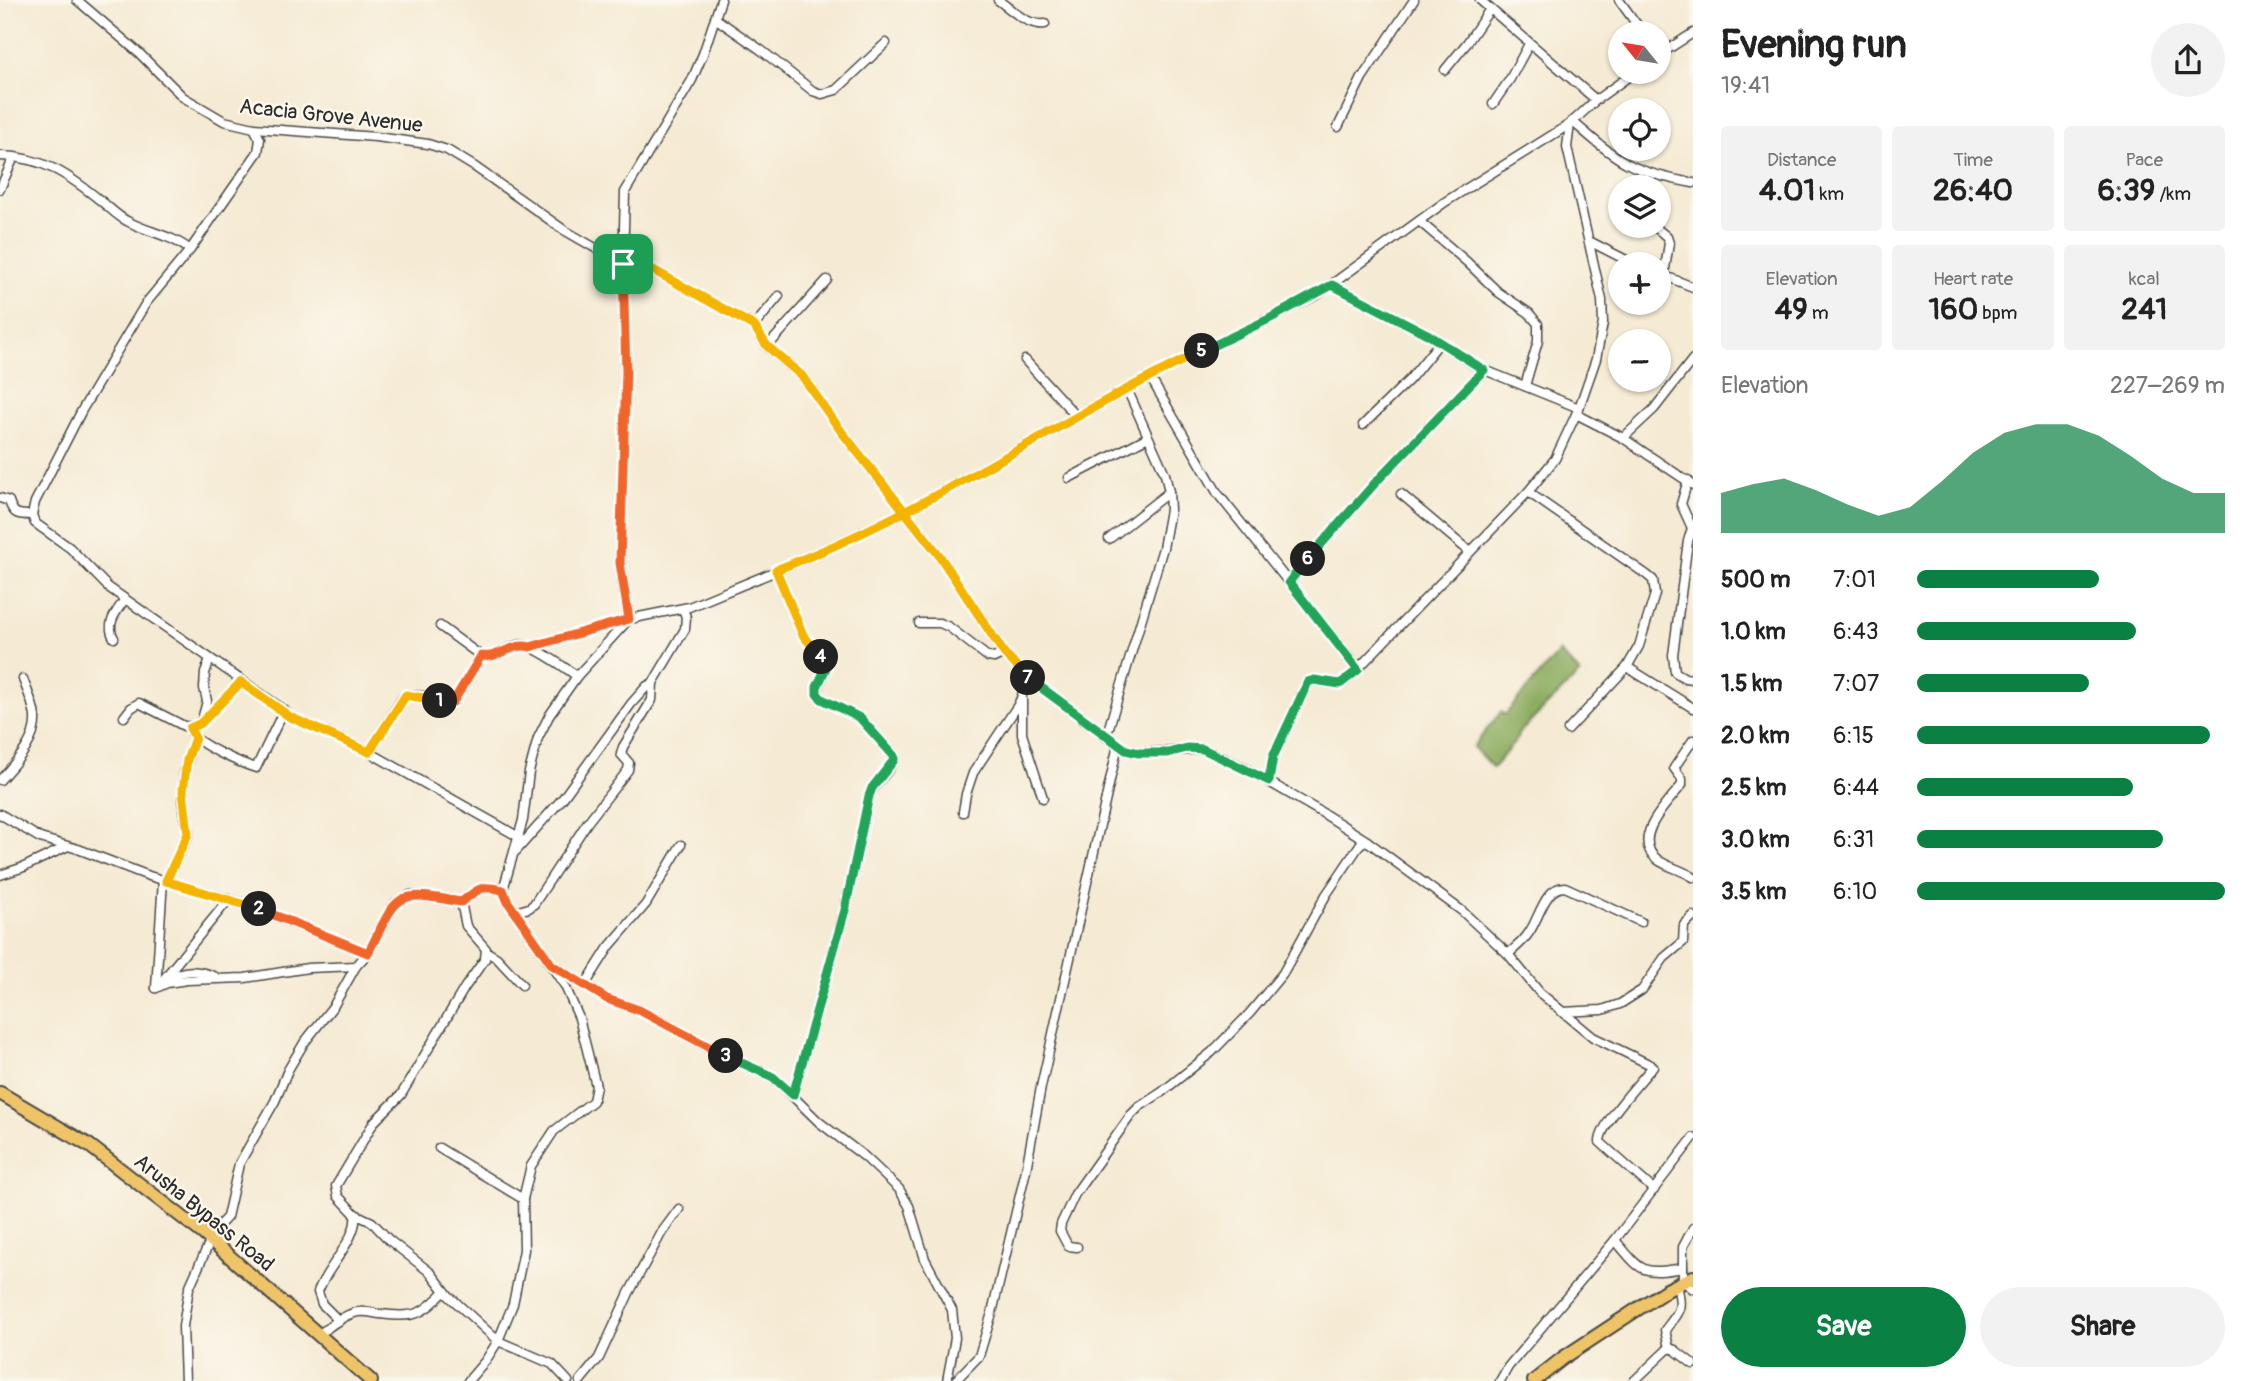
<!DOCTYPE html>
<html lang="en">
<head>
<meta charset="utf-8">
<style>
	:root { --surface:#fff; --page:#f2f2f2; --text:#222; --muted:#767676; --accent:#0b8043 }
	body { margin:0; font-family:Pangolin,sans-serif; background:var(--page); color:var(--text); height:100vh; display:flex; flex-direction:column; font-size:26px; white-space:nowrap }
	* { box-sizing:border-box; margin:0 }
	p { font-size:23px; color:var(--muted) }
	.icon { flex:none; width:38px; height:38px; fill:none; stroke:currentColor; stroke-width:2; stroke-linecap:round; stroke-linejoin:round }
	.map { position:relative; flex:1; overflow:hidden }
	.details { display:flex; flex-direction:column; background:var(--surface); width:560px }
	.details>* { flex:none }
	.needle { width:46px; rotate:300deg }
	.fabs { position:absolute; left:1608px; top:21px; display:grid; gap:14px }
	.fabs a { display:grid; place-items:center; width:63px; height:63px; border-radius:50%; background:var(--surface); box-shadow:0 2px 5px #0004; font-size:35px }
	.pin { position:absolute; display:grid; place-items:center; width:60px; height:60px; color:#fff; margin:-30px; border-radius:14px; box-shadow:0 4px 10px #0006 }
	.km { position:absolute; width:35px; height:35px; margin:-18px; border-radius:50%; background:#222; color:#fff; font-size:19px; line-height:35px; text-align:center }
	.round { display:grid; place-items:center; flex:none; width:74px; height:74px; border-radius:37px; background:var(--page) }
	.headline { display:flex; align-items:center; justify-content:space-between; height:119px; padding:0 28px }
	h1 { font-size:38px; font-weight:700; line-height:52px }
	.figures { display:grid; grid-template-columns:repeat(3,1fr); gap:10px; height:119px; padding:7px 28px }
	.figures div { display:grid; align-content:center; border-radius:7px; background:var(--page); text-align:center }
	.figures b { font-size:30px; font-weight:700 }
	.figures small { font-size:19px; font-weight:400 }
	.figures p { font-size:19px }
	.chart { height:196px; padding:14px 28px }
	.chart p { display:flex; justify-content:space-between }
	.chart svg { width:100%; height:126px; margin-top:7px; fill:var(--accent); opacity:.7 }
	.action { display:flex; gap:14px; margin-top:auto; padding:14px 28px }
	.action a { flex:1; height:80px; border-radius:42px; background:var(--accent); color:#fff; font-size:28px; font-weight:700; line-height:80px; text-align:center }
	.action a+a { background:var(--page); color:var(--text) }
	ul { padding:0 28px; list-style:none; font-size:23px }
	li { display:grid; grid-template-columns:112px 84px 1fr; align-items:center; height:52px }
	li i { height:18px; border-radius:9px; background:var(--accent) }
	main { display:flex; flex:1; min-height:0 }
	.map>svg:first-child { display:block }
	.forest { fill:#8cac5f; stroke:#5c6c45; stroke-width:2 }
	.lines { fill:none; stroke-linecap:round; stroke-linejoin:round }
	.minor-casing { stroke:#494844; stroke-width:11 }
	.primary-casing { stroke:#494844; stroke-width:16 }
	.minor { stroke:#fff; stroke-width:8 }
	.primary { stroke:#efc469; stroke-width:12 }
	.split-1-casing { stroke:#fff; stroke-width:14 }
	.split-2-casing { stroke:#fff; stroke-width:14 }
	.split-3-casing { stroke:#fff; stroke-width:14 }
	.split-4-casing { stroke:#fff; stroke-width:14 }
	.split-5-casing { stroke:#fff; stroke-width:14 }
	.split-6-casing { stroke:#fff; stroke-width:14 }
	.split-7-casing { stroke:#fff; stroke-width:14 }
	.split-8-casing { stroke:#fff; stroke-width:14 }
	.split-1 { stroke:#f0652b; stroke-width:9 }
	.split-2 { stroke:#f5b400; stroke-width:9 }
	.split-3 { stroke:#f0652b; stroke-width:9 }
	.split-4 { stroke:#22a559; stroke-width:9 }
	.split-5 { stroke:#f5b400; stroke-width:9 }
	.split-6 { stroke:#22a559; stroke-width:9 }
	.split-7 { stroke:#22a559; stroke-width:9 }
	.split-8 { stroke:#f5b400; stroke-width:9 }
	.labels { text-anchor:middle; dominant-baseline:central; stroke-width:5; stroke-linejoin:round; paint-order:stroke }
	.street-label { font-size:21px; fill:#2b2b2b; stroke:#fbf7ec }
</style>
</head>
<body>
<main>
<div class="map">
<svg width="1693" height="1381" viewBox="0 0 1693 1381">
	<rect width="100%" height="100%" fill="#fbf7ec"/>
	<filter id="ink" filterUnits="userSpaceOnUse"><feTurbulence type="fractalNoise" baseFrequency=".0143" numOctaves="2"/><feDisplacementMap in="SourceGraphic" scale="14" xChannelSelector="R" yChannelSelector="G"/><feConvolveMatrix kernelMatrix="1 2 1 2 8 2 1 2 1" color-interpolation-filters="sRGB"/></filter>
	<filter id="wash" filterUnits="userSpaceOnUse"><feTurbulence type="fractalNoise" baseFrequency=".00686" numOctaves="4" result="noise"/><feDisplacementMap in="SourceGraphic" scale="28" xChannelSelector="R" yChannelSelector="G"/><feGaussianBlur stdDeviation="1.57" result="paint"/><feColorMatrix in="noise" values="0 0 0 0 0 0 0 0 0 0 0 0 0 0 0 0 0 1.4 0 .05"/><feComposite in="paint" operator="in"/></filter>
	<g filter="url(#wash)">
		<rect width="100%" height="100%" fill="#f5ead3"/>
		<polygon class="forest" points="1559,652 1580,673 1518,734 1517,739 1493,768 1473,747 1501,712 1505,715"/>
	</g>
	<g filter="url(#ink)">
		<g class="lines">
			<defs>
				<g id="minor">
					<path d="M 77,0 L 139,53 L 183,97 L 224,121 L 254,128 L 376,137 L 428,144 L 447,150 L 475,167 L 564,230 L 623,264 L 646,266 L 754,326 L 767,347 L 802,376 L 841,431 L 939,555 L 1004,653 L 1025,676 L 1126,750 L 1139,753 L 1203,749 L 1243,767 L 1326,815 L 1367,841 L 1462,911 L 1508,954 L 1540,993 L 1593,1037 L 1653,1066 C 1641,1081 1600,1124 1600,1142 L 1654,1190"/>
					<path d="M 998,0 C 1012,10 1027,26 1045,24"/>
					<polyline points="1480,0 1596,100"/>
					<polyline points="1619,0 1643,33"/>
					<polyline points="715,18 761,50 813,91 822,94 836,90 886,43"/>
					<polyline points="1659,55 1693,33"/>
					<polyline points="1445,70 1467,43 1490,9"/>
					<polyline points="1493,104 1510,79 1529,44"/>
					<path d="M 1572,121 C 1619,162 1631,172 1693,183"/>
					<polyline points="1338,127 1362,78 1414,0"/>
					<polyline points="254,128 260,139 258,152 190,250 146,303 82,410 35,502 32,515 35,523 70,548 108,587 284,710 290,717 362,748 519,837"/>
					<path d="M 0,156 C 43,157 69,175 101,201 C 109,207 117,216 127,221 C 147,232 172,235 190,250"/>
					<polyline points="0,189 14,157"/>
					<polyline points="1419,221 1467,262 1498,292 1529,313 1538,324 1538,341 1525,386"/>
					<polyline points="1654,226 1667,237 1669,243 1664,275"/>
					<polyline points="1589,241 1634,264"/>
					<polyline points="1660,274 1693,287"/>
					<polyline points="1332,285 1429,335 1477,367 1579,408"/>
					<polyline points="754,326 779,296"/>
					<polyline points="767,347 827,280"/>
					<polyline points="1025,360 1077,417"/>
					<polyline points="1150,377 1218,494 1358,669"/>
					<polyline points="1576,414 1623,438 1693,485"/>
					<polyline points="1363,425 1410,379 1440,342"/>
					<polyline points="1623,438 1654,409 1693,359"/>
					<polyline points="1069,478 1148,437"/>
					<polyline points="1688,480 1681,504 1692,528 1688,541 1673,655 1675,672 1685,678 1693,679"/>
					<polyline points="1528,492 1647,575 1653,580 1655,594 1639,646 1627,667 1568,730"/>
					<polyline points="1401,494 1470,552"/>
					<path d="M 0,498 L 9,501 C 13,515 18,515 32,515"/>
					<polyline points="1109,539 1169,492"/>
					<path d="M 776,570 L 803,635 L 825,664 C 827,675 817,683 817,694 L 822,699 L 860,718 L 894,756 C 893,771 875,781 869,796 L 845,910 L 793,1095"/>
					<polyline points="1289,582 1376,482 1484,370"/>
					<polyline points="919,623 940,623 949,627 988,657 994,658 1004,653"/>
					<path d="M 440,626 L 481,656 C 495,659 505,648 518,645 C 531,642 565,668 577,676"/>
					<path d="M 114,638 C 105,624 117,611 125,599"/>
					<polyline points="530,647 629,619 620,563 626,372 623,264 625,192 692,80 703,54 721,0"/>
					<polyline points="1627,667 1693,708"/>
					<polyline points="1022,700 1022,734 1043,798"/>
					<polyline points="124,717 131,708 139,703 184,726 195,727 241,682"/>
					<polyline points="202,720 207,701 204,688 205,673 210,659"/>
					<path d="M 192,734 C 203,747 240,763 256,768 L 284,710"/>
					<polyline points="1106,737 1163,548 1170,510 1169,492 1165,474 1127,389"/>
					<path d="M 1693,740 L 1674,768 L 1682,779 L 1682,785 C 1668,802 1629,839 1658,860 C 1668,867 1682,870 1693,877"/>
					<path d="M 369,752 L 402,699 C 414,690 435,700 449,703 L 453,702 L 481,656"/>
					<path d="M 0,780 C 15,763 37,741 35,717 C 34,704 27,691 23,679"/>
					<path d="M 1269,781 L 1273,757 L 1308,682 C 1323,678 1335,690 1349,678 L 1528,492 L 1555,459 L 1579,408 L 1596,359 L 1603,323 L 1602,300 L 1567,147 L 1570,124"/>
					<polyline points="963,812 966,794 973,773 1018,705 1022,696 1025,676"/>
					<polyline points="0,814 40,838 78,849 149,876 239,902 368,953"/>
					<polyline points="516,851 563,798 631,704 647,686 653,683"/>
					<polyline points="0,875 24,867 66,847"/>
					<polyline points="166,881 189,834 183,805 184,774 195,738"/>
					<polyline points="515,912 529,908 534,904 587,823 628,770 629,763 621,754 623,747 652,700 653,683 685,629 686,617 683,609"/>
					<polyline points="487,952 497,958 522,985"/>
					<path d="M 1508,954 C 1515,948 1523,942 1528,934 C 1539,920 1544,887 1565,887 L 1641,922"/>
					<polyline points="554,966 607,999 640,1010 718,1053 773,1077 819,1122 865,1157 899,1189 909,1206 925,1259 952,1310 955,1338 947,1381"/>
					<path d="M 166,979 C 184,969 197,969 216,977"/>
					<polyline points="585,985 609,947 646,904 681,845"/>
					<polyline points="158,986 229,899"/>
					<polyline points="156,988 167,983 187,980 245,978 308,968 356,966"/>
					<polyline points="156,988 163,880"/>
					<polyline points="1562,1012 1602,1010 1620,1004 1642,990 1664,958 1683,942 1684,925 1693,916"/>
					<polyline points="439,1148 523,1199"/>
					<polyline points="355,1214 372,1222 389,1240 431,1273 449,1296 498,1341 552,1364 568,1381"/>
					<polyline points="1693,1228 1683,1247 1683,1281 1693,1289"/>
					<path d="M 1615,1240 C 1642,1272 1641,1275 1683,1268"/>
					<polyline points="1077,1247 1068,1246 1060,1231 1061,1224 1075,1194 1131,1115 1139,1107 1162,1092 1212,1052 1250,1013 1283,973 1326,895 1361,843 1367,841"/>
					<path d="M 339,1321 L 322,1304 L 318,1292 C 325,1269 359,1238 355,1214 L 338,1196 L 336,1186 L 374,1122 L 401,1095 L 465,987 L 485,959 L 486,949 L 466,926 L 461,902"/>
					<path d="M 319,1334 C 330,1327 344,1314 358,1312 C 365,1311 373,1313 380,1314 C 414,1318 421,1316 445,1291"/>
					<path d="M 1669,1348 L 1665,1330 C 1680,1310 1683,1310 1677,1285"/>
					<path d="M 185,1381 L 183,1326 L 189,1288 L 215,1230 L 227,1217 L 239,1164 L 275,1101 L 288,1070 L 304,1043 L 334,1005 L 356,966 L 368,953 L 395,903 L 410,895 L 461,902 C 481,888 478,885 503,890"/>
					<polyline points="468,1381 486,1360 498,1341 513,1304 524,1250 523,1199 531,1166 554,1131 593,1101 596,1086 579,1018 565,986 508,902 503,890 523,820 529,772 538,738 549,716 577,676 629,619 689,607 798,562 904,513 1142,381 1317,295 1445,202 1570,124 1596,100 1635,72"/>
					<polyline points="580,1381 599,1358 629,1293 662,1232 679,1209"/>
					<polyline points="955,1381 979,1356 992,1313 1026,1170 1041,1087 1118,745"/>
					<polyline points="1500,1381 1508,1367 1615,1240 1693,1138"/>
					<polyline points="1634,1381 1669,1348 1675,1350 1693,1364"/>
				</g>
				<g id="primary">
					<polyline points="0,1093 90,1146 204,1234 371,1381"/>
					<polyline points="1534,1381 1563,1358 1665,1291 1693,1277"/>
				</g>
			</defs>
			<use href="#minor" class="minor-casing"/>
			<use href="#primary" class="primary-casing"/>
			<use href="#minor" class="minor"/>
			<use href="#primary" class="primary"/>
		</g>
	</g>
	<g class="lines" filter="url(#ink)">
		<defs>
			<path id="split-1" d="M 440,701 L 453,702 L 481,656 C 499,659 512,642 530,647 L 629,619 L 620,563 L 626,372 L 623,264"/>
			<polyline id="split-2" points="259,909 166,881 188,834 183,791 187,760 195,738 190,728 201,723 241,682 290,717 369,752 406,695 440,701"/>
			<path id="split-3" d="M 259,909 L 368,953 C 399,894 392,889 461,902 C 481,888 478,885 503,890 L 508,902 L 552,965 L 607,999 L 639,1010 L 726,1056"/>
			<polyline id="split-4" points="726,1056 773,1077 793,1095 845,910 869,796 872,788 894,760 894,756 860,718 822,699 817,694 817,687 826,668 821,657"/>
			<path id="split-5" d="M 821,657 L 803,635 L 776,570 C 926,513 1058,420 1202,351"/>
			<polyline id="split-6" points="1202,351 1267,320 1332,285 1429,335 1484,370 1376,482 1308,559"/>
			<polyline id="split-7" points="1028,678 1126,750 1139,753 1168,753 1187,748 1203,749 1269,781 1273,757 1308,682 1314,680 1340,684 1358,670 1289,582 1308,559"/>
			<polyline id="split-8" points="623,264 646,266 754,326 767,346 802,376 841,431 939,555 1004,653 1028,678"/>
		</defs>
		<use href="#split-1" class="split-1-casing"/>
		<use href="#split-2" class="split-2-casing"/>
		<use href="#split-3" class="split-3-casing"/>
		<use href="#split-4" class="split-4-casing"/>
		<use href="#split-5" class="split-5-casing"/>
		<use href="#split-6" class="split-6-casing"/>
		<use href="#split-7" class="split-7-casing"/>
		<use href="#split-8" class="split-8-casing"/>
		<use href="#split-1" class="split-1"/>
		<use href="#split-2" class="split-2"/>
		<use href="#split-3" class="split-3"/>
		<use href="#split-4" class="split-4"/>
		<use href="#split-5" class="split-5"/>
		<use href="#split-6" class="split-6"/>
		<use href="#split-7" class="split-7"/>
		<use href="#split-8" class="split-8"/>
	</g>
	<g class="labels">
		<g class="street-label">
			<text transform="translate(331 116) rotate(6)">Acacia Grove Avenue</text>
			<text transform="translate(204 1213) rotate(39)">Arusha Bypass Road</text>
		</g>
	</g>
</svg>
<div class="fabs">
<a><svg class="needle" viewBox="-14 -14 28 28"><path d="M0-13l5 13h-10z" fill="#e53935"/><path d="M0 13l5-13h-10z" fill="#767676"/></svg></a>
<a><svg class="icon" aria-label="locate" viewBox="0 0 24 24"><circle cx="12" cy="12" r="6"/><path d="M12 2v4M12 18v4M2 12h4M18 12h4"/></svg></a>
<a><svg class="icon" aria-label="layers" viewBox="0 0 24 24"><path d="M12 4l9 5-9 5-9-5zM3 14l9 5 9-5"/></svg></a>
<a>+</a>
<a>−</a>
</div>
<div class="pin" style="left:623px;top:264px;background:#1e9e55"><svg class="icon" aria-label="arrive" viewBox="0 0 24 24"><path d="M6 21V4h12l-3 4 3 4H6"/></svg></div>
<b class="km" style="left:440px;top:701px">1</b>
<b class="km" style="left:259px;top:909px">2</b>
<b class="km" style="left:726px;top:1056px">3</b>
<b class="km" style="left:821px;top:657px">4</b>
<b class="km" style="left:1202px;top:351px">5</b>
<b class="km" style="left:1308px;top:559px">6</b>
<b class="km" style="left:1028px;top:678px">7</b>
</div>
<section class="details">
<div class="headline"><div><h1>Evening run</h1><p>19:41</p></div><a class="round"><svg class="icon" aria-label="share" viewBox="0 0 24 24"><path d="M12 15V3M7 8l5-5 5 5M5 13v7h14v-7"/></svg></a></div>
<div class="figures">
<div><p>Distance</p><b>4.01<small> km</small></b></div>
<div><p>Time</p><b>26:40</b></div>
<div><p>Pace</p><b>6:39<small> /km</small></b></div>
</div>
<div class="figures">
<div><p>Elevation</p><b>49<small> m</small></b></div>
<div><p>Heart rate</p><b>160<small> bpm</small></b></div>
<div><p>kcal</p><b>241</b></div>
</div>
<div class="chart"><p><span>Elevation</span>227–269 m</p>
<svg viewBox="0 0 160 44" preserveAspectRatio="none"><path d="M0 44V30L10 27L20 25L30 29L40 34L50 38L60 35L70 26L80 16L90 9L100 6L110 6L120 10L130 17L140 25L150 30L160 30V44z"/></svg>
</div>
<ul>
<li><b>500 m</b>7:01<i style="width:59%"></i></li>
<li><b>1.0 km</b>6:43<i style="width:71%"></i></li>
<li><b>1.5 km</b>7:07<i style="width:56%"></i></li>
<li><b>2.0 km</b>6:15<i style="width:95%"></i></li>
<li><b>2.5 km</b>6:44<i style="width:70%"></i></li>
<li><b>3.0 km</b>6:31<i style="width:80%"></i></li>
<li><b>3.5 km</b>6:10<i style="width:100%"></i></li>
</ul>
<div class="action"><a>Save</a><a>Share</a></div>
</section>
</main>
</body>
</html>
